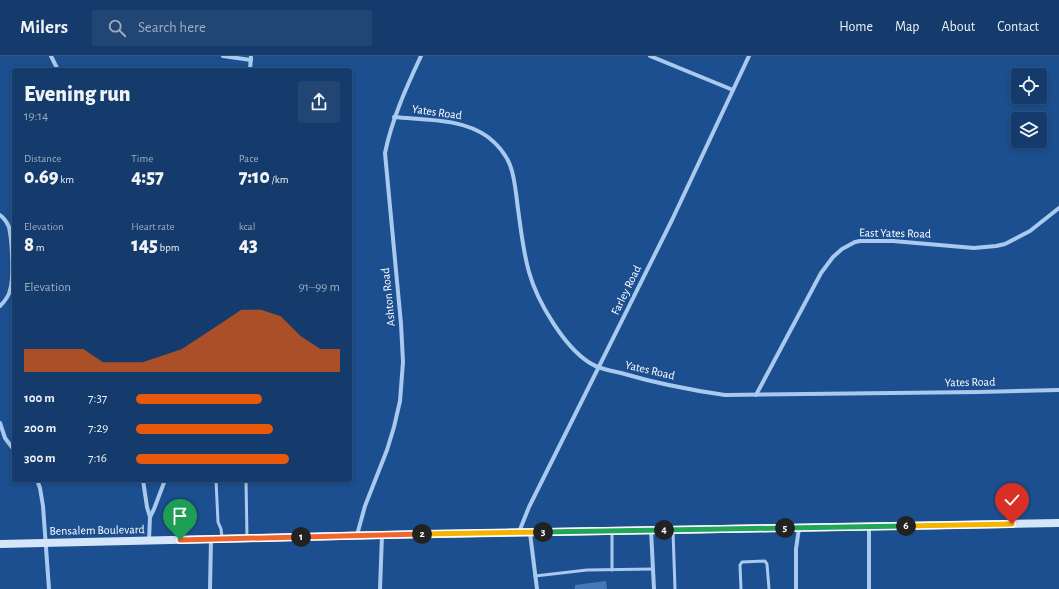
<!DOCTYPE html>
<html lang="en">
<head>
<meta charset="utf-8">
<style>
	:root { --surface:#143b6b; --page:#214673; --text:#f1f3f6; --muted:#9dadc1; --line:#33557e; --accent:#ea580c }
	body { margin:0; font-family:"Alegreya Sans",sans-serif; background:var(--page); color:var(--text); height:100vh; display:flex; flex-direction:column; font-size:15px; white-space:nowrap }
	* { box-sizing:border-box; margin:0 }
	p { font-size:13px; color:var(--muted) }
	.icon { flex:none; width:22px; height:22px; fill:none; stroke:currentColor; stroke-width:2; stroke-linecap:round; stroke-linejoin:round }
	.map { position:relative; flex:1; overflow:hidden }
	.side { position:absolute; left:12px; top:12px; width:340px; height:414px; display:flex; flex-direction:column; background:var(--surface); border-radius:4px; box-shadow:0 2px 6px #0003,0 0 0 1px var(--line) }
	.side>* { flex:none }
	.buttons { position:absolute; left:1011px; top:12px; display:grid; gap:8px }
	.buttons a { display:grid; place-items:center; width:36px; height:36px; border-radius:4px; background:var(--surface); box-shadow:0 2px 6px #0003,0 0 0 1px var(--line); font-size:20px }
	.pin { position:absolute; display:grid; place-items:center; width:34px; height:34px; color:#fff; margin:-41px -17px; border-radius:50% 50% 50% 0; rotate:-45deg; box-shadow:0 0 4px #0007 }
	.pin .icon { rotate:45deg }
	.km { position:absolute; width:20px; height:20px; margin:-10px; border-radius:50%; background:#222; color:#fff; font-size:11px; line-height:20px; text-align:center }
	.round { display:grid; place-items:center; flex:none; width:42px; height:42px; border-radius:4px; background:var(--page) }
	.head { display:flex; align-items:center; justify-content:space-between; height:68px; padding:0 12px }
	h1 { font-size:22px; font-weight:800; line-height:30px }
	.figures { display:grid; grid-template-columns:repeat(3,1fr); gap:6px; height:68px; padding:4px 12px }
	.figures div { display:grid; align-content:center }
	.figures b { font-size:20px; font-weight:800 }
	.figures small { font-size:11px; font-weight:400 }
	.figures p { font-size:11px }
	.chart { height:112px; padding:8px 12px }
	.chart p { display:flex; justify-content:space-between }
	.chart svg { width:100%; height:72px; margin-top:4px; fill:var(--accent); opacity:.7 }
	ul { padding:0 12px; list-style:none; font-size:13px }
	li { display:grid; grid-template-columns:64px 48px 1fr; align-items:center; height:30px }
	li i { height:10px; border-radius:5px; background:var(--accent) }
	header { display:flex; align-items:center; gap:24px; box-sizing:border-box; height:56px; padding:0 20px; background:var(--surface); border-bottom:1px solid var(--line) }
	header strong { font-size:19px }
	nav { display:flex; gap:22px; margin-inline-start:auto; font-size:14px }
	.search { width:280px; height:36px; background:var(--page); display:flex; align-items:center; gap:10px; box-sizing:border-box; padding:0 14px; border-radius:4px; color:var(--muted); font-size:15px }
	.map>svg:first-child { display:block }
	.building { fill:#4478b7 }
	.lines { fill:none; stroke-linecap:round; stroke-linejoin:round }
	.service { stroke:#a9c9ee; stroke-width:3 }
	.minor { stroke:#a9c9ee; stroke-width:4 }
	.secondary { stroke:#d6e6fa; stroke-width:8 }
	.split-1-casing { stroke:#fff; stroke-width:8 }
	.split-2-casing { stroke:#fff; stroke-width:8 }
	.split-3-casing { stroke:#fff; stroke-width:8 }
	.split-4-casing { stroke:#fff; stroke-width:8 }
	.split-5-casing { stroke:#fff; stroke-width:8 }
	.split-6-casing { stroke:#fff; stroke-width:8 }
	.split-7-casing { stroke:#fff; stroke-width:8 }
	.split-1 { stroke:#f0652b; stroke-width:5 }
	.split-2 { stroke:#f0652b; stroke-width:5 }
	.split-3 { stroke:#f5b400; stroke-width:5 }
	.split-4 { stroke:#22a559; stroke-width:5 }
	.split-5 { stroke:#22a559; stroke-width:5 }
	.split-6 { stroke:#22a559; stroke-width:5 }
	.split-7 { stroke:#f5b400; stroke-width:5 }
	.labels { text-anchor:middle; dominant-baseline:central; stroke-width:3.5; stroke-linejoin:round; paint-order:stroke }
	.street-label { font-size:12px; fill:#fff; stroke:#1b4f8f }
</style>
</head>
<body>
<header>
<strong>Milers</strong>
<div class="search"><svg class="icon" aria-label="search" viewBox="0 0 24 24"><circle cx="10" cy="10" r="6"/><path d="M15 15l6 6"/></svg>Search here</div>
<nav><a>Home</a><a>Map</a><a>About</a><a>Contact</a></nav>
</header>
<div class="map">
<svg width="1059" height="533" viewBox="0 0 1059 533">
	<rect width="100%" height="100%" fill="#1b4f8f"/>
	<polygon class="building" points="606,525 607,533 575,533 575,529"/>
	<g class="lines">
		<g class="service">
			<polyline points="216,424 218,466 221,473 222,481"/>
			<polyline points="246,424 247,482"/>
			<polyline points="673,475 675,533"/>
			<polyline points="612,514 612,476"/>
			<polyline points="535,520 587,514 653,513"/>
			<polyline points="741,533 740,509 742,506 765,505 767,508 769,533"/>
		</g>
		<g class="minor">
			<polyline points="51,0 58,14"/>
			<polyline points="223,0 251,4"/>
			<polyline points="650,0 733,34"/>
			<polyline points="250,14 251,0"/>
			<path d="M 394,61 C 425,64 462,62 488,81 C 515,102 514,123 518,153 C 521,174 523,195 529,216 C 537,245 564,291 590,307 C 599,313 611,315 621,317 C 655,327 690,334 725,339 L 978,336 L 1059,334"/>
			<path d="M 0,159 C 4,162 7,166 9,171 C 12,184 14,222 10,234 C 9,240 4,246 0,250"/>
			<polyline points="756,339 821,217 833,201 842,193 855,186 860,185 893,185 974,192 996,190 1005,188 1030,175 1059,152"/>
			<polyline points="0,367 5,382 14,394"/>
			<polyline points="37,424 40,432 43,450 49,533"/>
			<polyline points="143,424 147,451 150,461 149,484"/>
			<polyline points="150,461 154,453 165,424"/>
			<polyline points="651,474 654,533"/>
			<polyline points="519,476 529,451 672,164 749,0"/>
			<polyline points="530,477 537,533"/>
			<path d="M 357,479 L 365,450 L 387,394 L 394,371 L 400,345 L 403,306 L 401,268 L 385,97 C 392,63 406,32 421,0"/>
			<polyline points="210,533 211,483"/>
			<polyline points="380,533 382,479"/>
			<polyline points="796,533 796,493 799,472"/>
			<polyline points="869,533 869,470"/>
		</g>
		<polyline class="secondary" points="0,488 382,479 1059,467"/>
	</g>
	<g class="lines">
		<defs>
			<polyline id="split-1" points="180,484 301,481"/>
			<polyline id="split-2" points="301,481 422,478"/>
			<polyline id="split-3" points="422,478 543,476"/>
			<polyline id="split-4" points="543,476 664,474"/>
			<polyline id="split-5" points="664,474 785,472"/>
			<polyline id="split-6" points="785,472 906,470"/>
			<polyline id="split-7" points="906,470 1012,468"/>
		</defs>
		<use href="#split-1" class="split-1-casing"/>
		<use href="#split-2" class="split-2-casing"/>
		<use href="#split-3" class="split-3-casing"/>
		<use href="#split-4" class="split-4-casing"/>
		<use href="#split-5" class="split-5-casing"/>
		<use href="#split-6" class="split-6-casing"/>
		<use href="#split-7" class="split-7-casing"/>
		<use href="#split-1" class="split-1"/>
		<use href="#split-2" class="split-2"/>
		<use href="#split-3" class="split-3"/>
		<use href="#split-4" class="split-4"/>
		<use href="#split-5" class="split-5"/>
		<use href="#split-6" class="split-6"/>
		<use href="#split-7" class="split-7"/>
	</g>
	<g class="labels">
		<g class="street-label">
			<text transform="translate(437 56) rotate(8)">Yates Road</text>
			<text transform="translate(895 177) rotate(1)">East Yates Road</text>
			<text transform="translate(626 234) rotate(-64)">Farley Road</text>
			<text transform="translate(388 241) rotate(-96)">Ashton Road</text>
			<text transform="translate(650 314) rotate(13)">Yates Road</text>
			<text transform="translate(970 326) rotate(-1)">Yates Road</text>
			<text transform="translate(97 474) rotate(-1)">Bensalem Boulevard</text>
		</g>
	</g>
</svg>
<div class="buttons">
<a><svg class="icon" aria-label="locate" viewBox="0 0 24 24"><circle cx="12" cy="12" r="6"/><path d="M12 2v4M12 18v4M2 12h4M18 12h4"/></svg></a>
<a><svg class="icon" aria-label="layers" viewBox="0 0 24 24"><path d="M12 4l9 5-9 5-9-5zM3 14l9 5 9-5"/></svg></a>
</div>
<div class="pin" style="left:180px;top:484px;background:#1e9e55"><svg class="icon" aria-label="arrive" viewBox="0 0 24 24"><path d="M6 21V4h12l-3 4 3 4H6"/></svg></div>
<div class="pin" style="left:1012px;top:468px;background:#d93025"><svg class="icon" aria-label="check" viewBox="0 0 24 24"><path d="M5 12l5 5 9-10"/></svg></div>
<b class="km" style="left:301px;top:481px">1</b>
<b class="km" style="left:422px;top:478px">2</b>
<b class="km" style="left:543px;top:476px">3</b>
<b class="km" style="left:664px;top:474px">4</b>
<b class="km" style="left:785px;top:472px">5</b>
<b class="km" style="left:906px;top:470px">6</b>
<section class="side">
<div class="head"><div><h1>Evening run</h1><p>19:14</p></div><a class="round"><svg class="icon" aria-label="share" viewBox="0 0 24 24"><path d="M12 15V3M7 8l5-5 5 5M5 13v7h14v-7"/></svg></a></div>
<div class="figures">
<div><p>Distance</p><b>0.69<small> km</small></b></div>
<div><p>Time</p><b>4:57</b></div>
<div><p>Pace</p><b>7:10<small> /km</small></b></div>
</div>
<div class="figures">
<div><p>Elevation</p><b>8<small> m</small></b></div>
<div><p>Heart rate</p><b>145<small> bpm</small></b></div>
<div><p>kcal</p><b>43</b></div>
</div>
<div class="chart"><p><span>Elevation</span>91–99 m</p>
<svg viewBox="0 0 160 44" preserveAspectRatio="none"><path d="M0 44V30L10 30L20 30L30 30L40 38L50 38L60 38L70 34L80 30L90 22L100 14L110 6L120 6L130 10L140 22L150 30L160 30V44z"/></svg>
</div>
<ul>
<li><b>100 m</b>7:37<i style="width:62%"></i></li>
<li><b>200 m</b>7:29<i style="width:67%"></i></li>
<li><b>300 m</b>7:16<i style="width:75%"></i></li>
</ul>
</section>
</div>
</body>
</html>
